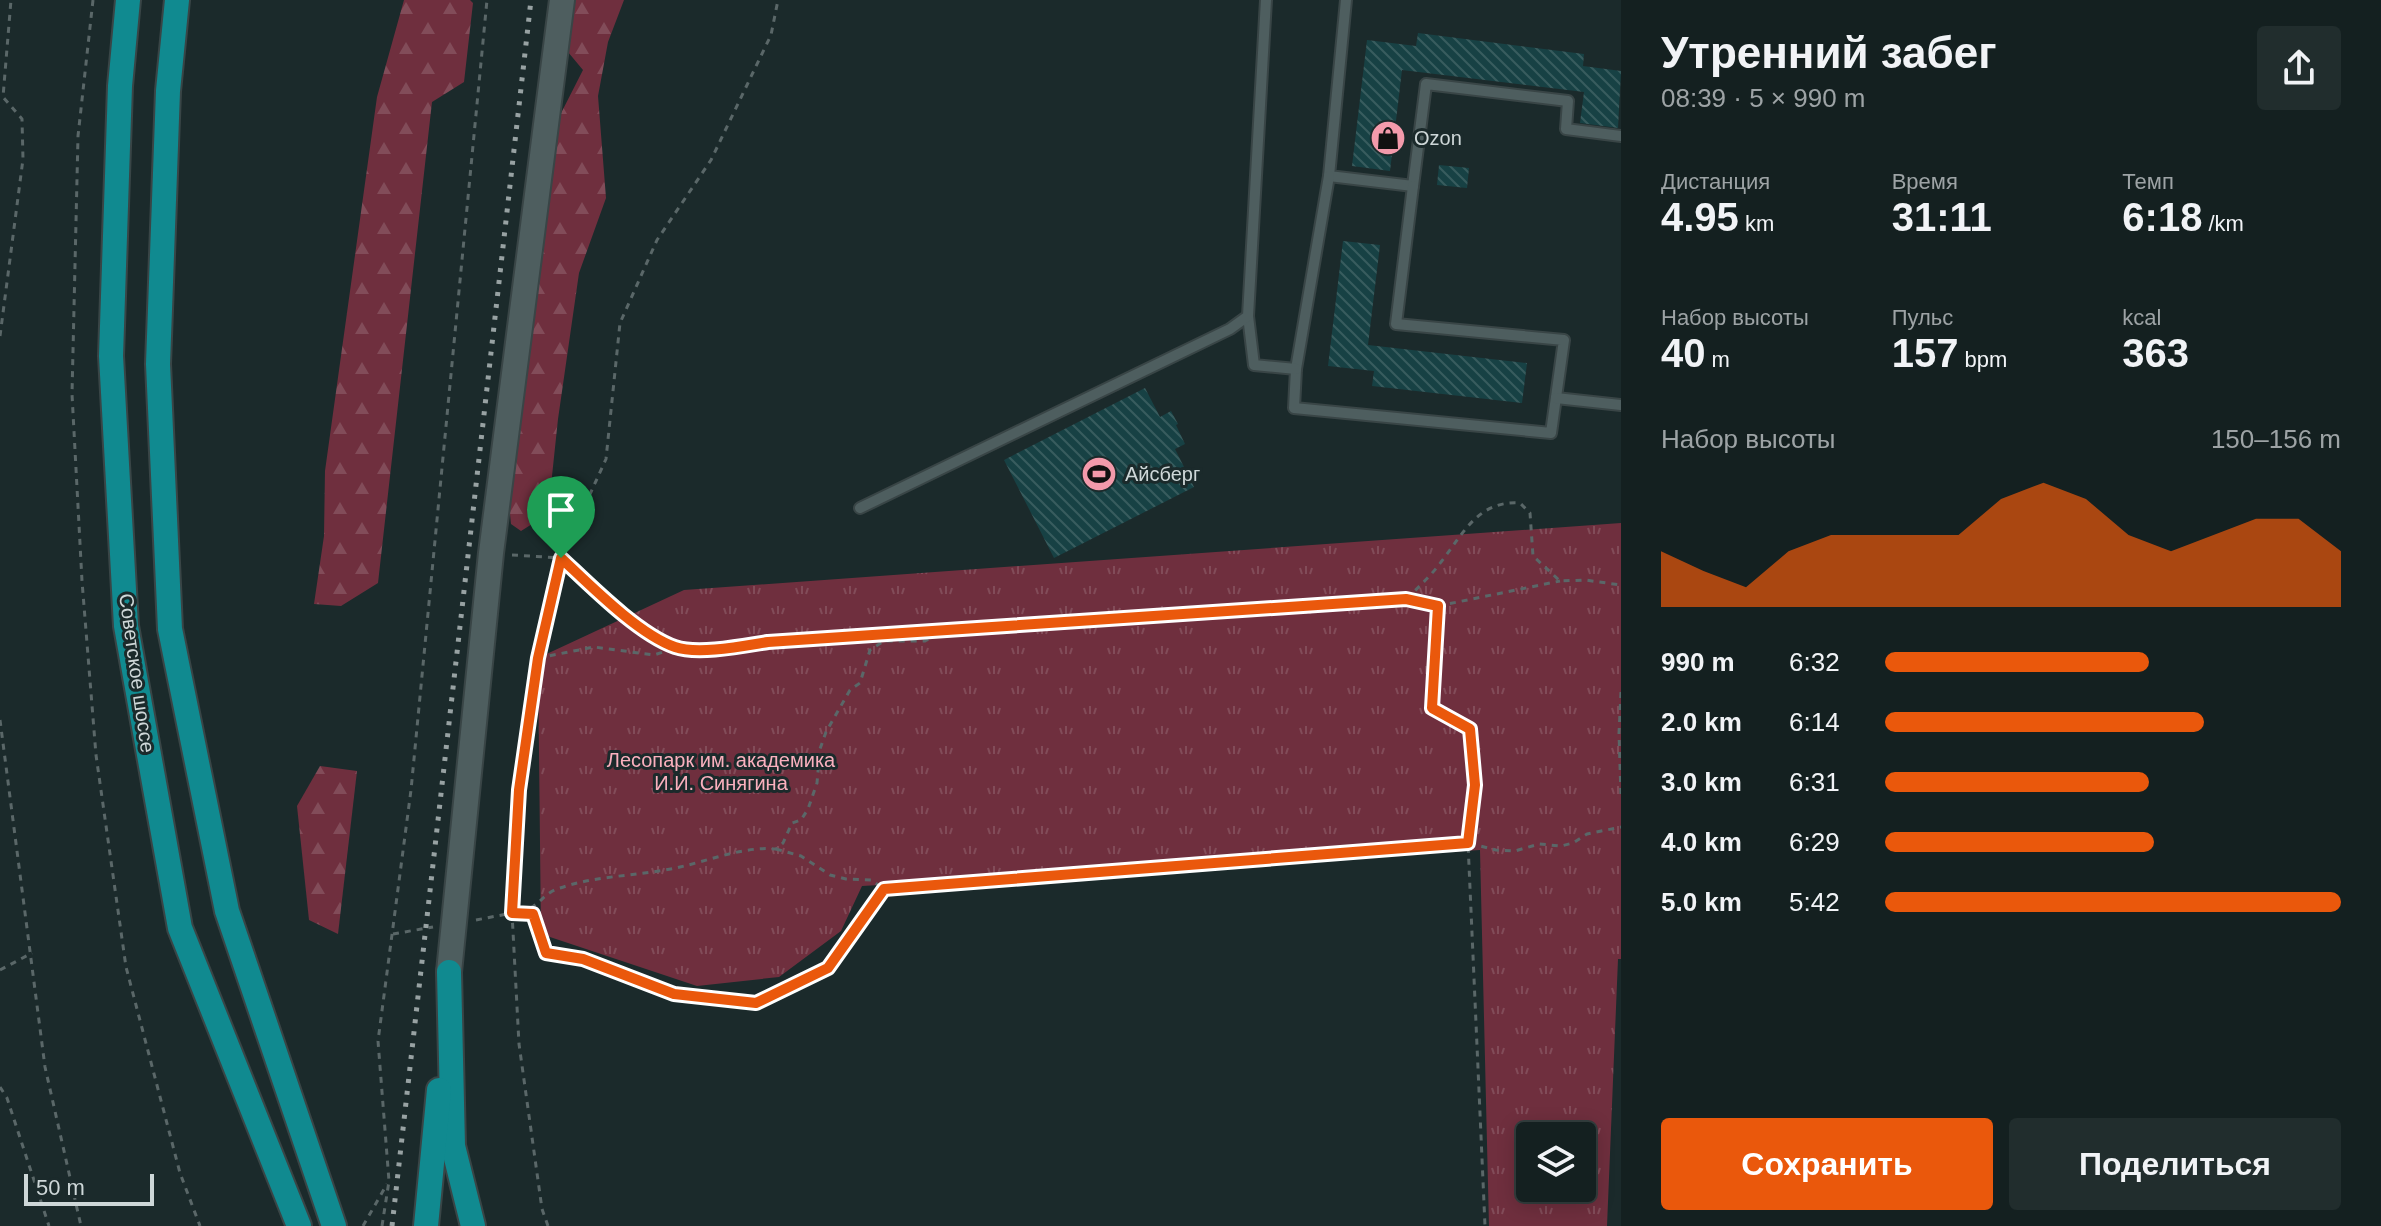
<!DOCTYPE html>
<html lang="ru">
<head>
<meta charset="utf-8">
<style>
	:root { --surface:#142020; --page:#212d2d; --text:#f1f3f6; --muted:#9da3a5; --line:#333e3e; --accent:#ea580c }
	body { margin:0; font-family:Helvetica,sans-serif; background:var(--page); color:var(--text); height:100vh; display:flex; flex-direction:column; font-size:30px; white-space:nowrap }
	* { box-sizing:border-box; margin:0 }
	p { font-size:26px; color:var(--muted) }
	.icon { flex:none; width:44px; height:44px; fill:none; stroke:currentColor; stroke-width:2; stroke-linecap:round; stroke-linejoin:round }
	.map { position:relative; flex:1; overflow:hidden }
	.panel { display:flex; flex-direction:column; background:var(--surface); width:760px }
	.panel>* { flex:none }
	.buttons { position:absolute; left:1516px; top:1122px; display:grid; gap:16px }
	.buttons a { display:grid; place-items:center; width:80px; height:80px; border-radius:8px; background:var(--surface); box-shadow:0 4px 20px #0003,0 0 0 2px var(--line); font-size:40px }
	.scale { position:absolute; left:24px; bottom:20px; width:130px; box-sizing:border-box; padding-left:8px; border:4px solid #ced7d8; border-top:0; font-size:22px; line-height:28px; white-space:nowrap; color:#ced7d8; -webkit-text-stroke:6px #1b2a2b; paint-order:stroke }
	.pin { position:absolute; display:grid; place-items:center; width:68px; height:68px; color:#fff; margin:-82px -34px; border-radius:50% 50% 50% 0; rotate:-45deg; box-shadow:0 0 8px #0007 }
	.pin .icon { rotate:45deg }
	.round { display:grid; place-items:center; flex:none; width:84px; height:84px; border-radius:8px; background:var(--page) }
	.overview { display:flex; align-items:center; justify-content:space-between; height:136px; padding:0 40px }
	h1 { font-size:44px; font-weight:600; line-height:60px }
	.metrics { display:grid; grid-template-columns:repeat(3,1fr); gap:12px; height:136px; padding:8px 40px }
	.metrics div { display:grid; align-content:center }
	.metrics b { font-size:40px; font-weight:600 }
	.metrics small { font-size:22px; font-weight:400 }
	.metrics p { font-size:22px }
	.chart { height:224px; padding:16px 40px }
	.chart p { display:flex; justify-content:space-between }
	.chart svg { width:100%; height:144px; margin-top:8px; fill:var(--accent); opacity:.7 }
	.button { display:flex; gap:16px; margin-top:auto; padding:16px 40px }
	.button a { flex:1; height:92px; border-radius:8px; background:var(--accent); color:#fff; font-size:32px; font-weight:600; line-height:92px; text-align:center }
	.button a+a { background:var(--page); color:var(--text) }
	ul { padding:0 40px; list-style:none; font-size:26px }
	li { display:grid; grid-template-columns:128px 96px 1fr; align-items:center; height:60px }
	li i { height:20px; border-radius:10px; background:var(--accent) }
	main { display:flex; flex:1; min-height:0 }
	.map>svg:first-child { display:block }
	.forest { fill:url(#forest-firs) }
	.park { fill:url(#park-tufts); fill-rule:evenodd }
	.building { fill:url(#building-back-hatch) }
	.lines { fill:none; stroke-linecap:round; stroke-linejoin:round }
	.service-casing { stroke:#394546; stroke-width:14 }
	.tertiary-casing { stroke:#394546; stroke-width:28 }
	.trunk-casing { stroke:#394546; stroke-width:28 }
	.path { stroke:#5a6768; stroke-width:3; stroke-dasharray:6 6; stroke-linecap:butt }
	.service { stroke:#4e5e5f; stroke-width:10 }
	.tertiary { stroke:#4e5e5f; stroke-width:24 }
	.trunk { stroke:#108a90; stroke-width:24 }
	.rail { stroke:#98a2a3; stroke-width:5; stroke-dasharray:4 8; stroke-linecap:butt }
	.route-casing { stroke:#fff; stroke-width:16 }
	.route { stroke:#ea580c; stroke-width:10 }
	.labels { text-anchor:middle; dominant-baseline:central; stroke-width:6; stroke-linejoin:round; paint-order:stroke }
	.poi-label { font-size:20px; fill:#ced7d8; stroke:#1b2a2b; text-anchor:start }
	.street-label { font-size:20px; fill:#ced7d8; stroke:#1b2a2b }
	.park-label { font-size:20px; fill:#fab0be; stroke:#1b2a2b }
</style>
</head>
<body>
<main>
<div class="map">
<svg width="1621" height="1226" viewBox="0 0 1621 1226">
	<defs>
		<pattern id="forest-firs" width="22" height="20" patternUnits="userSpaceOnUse" patternTransform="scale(2)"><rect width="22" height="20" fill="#6f2f3e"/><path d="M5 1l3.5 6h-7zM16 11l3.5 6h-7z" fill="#824c59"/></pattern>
		<pattern id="park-tufts" width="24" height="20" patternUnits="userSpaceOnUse" patternTransform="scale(2)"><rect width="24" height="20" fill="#6f2f3e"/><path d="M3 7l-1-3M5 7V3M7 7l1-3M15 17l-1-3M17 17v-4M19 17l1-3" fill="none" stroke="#824c59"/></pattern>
		<pattern id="building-back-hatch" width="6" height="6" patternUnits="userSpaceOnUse" patternTransform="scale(2)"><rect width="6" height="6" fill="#174144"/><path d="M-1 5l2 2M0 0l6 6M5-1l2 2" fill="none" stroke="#385c5e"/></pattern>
	</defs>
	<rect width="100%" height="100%" fill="#1b2a2b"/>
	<g class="forest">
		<polygon points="404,0 470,0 473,3 464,82 432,102 378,583 341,606 314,604 324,536 325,471 377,97"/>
		<polygon points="575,0 624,0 608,42 598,96 606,198 579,273 558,419 548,514 521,531 511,524 509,503 555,125 583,70 568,52"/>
		<polygon points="320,766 357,771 338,934 309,920 297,806"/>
	</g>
	<path class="park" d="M 1621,523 L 1621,959 L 1618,959 L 1607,1226 L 1489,1226 L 1480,850 L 862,886 L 841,931 L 779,977 L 697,986 L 541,934 L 538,658 L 684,590 ZM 1530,1136 L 1582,1136 L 1582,1188 L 1530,1188 Z"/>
	<g class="building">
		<polygon points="1418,33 1584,54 1583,66 1621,71 1618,128 1580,123 1584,92 1402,70 1390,171 1352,166 1367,40 1416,46"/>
		<polygon points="1439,165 1469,168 1467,188 1437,185"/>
		<polygon points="1343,241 1380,245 1368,345 1527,363 1522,403 1372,386 1374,371 1328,366"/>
		<polygon points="1145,388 1160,417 1171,411 1178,424 1176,425 1185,444 1175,449 1194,487 1054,558 1004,460"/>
	</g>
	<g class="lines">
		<defs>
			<g id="service">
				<polyline points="1346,0 1329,176 1413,186 1426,84 1568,101 1566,129 1621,136"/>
				<polyline points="1329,176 1296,369 1294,408 1551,433 1564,340 1396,324 1413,186"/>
				<polyline points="1248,316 1254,365 1296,369"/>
				<polyline points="1556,398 1621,405"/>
				<polyline points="860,508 1230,329 1248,316 1266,0"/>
			</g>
			<polyline id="tertiary" points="449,972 491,553 562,0"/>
			<g id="trunk">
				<polyline points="128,0 120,86 111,356 126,626 180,928 299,1226"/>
				<polyline points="177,0 168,91 158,364 170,629 227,911 334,1226"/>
				<polyline points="449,972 453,1146 473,1226"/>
				<polyline points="426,1226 439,1090"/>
			</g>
		</defs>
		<use href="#service" class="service-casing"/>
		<use href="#tertiary" class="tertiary-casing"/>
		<use href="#trunk" class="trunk-casing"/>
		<g class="path">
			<polyline points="93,0 78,136 72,394 82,581 96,755 126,967 180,1173 200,1226"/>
			<polyline points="0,336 23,159 22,119 3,97 11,0"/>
			<polyline points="512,555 561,558 642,628 676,647 719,649 768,642 1406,599 1438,606 1560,581"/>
			<path d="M 1407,599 C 1418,587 1431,576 1441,562 C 1463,534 1478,500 1520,503 L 1530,513 L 1533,556 L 1560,581 L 1585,580 L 1621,585"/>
			<polyline points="1438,606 1432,708 1470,729 1475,785 1468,843 1485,1226"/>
			<polyline points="538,658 594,647 654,655 675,648"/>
			<polyline points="1621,692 1619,733 1621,797"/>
			<polyline points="0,720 45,1067 81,1226"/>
			<polyline points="776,849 801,856 830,875 846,879 871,880 884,889"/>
			<path d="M 519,912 C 540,908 542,893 560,888 C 598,875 641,876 680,867 C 711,860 745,846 776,849 L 783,843 L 792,823 L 801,820 L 808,809 L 817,783 L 820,749 L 826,732 L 850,690 L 860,683 L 870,650 L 884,641 L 925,641 L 939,633"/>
			<polyline points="512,913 533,914 546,953 583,959 674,994 756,1003 828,968 884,889 1468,843 1496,850 1515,851 1539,844 1561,846 1573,843 1587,834 1621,827"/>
			<polyline points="476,920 512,913"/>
			<polyline points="393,934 433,927"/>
			<polyline points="0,970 32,953"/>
			<polyline points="0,1087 7,1098 49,1226"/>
			<polyline points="363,1226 387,1184"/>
			<polyline points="382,1226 389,1181 378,1041 411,790 487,0"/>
			<polyline points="548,1226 542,1209 519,1044 512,913 519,790 538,658 561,558 606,459 620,323 657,240 711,160 771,35 778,0"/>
		</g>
		<use href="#service" class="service"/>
		<use href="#tertiary" class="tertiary"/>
		<use href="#trunk" class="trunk"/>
		<polyline class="rail" points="392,1226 531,0"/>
	</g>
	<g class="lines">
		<defs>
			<path id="route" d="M 561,558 C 590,585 638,634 675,647 C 698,655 743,646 768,642 L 1406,599 L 1438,606 L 1432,708 L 1470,729 L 1475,785 L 1468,843 L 884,889 L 828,968 L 756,1003 L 674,994 L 583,959 L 546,953 L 533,914 L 512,913 L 519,790 L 538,658 Z"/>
		</defs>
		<use href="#route" class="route-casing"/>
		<use href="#route" class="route"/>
	</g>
	<defs>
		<symbol id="shop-disc" viewBox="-11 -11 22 22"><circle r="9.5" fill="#f39aab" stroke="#1b2a2b"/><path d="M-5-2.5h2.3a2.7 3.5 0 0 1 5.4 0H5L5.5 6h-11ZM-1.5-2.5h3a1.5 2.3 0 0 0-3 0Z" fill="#111"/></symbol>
		<symbol id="stadium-disc" viewBox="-11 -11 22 22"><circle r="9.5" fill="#f39aab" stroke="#1b2a2b"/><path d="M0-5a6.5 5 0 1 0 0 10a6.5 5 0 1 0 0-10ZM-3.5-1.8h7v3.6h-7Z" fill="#111"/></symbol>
	</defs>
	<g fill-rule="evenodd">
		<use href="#shop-disc" x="1368" y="118" width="40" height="40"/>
		<use href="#stadium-disc" x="1079" y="454" width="40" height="40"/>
	</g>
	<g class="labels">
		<g class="poi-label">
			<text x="1414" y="138">Ozon</text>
			<text x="1125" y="474">Айсберг</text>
		</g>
		<g class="street-label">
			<text transform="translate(137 673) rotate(82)">Советское шоссе</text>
		</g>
		<g class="park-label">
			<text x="721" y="760">Лесопарк им. академика<tspan x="721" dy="23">И.И. Синягина</tspan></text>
		</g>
	</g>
</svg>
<div class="buttons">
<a><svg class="icon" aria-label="layers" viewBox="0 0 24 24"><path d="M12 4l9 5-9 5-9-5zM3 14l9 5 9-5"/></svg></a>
</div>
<div class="scale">50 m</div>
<div class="pin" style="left:561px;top:558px;background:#1e9e55"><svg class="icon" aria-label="arrive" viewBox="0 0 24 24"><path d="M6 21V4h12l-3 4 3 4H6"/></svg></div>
</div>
<section class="panel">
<div class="overview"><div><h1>Утренний забег</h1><p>08:39 · 5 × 990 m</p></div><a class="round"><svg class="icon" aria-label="share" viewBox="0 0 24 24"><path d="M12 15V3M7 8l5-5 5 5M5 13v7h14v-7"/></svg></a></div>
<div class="metrics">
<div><p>Дистанция</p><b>4.95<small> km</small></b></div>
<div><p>Время</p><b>31:11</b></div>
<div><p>Темп</p><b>6:18<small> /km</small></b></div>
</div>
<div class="metrics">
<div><p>Набор высоты</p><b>40<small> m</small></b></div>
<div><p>Пульс</p><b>157<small> bpm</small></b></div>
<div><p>kcal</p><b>363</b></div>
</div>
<div class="chart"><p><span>Набор высоты</span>150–156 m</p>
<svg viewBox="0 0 160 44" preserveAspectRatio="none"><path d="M0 44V27L10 33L20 38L30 27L40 22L50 22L60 22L70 22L80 11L90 6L100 11L110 22L120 27L130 22L140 17L150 17L160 27V44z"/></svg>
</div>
<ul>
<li><b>990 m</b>6:32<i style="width:58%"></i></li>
<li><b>2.0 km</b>6:14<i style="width:70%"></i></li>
<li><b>3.0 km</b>6:31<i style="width:58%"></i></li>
<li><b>4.0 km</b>6:29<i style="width:59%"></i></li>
<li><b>5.0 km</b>5:42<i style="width:100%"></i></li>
</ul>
<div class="button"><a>Сохранить</a><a>Поделиться</a></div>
</section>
</main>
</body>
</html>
